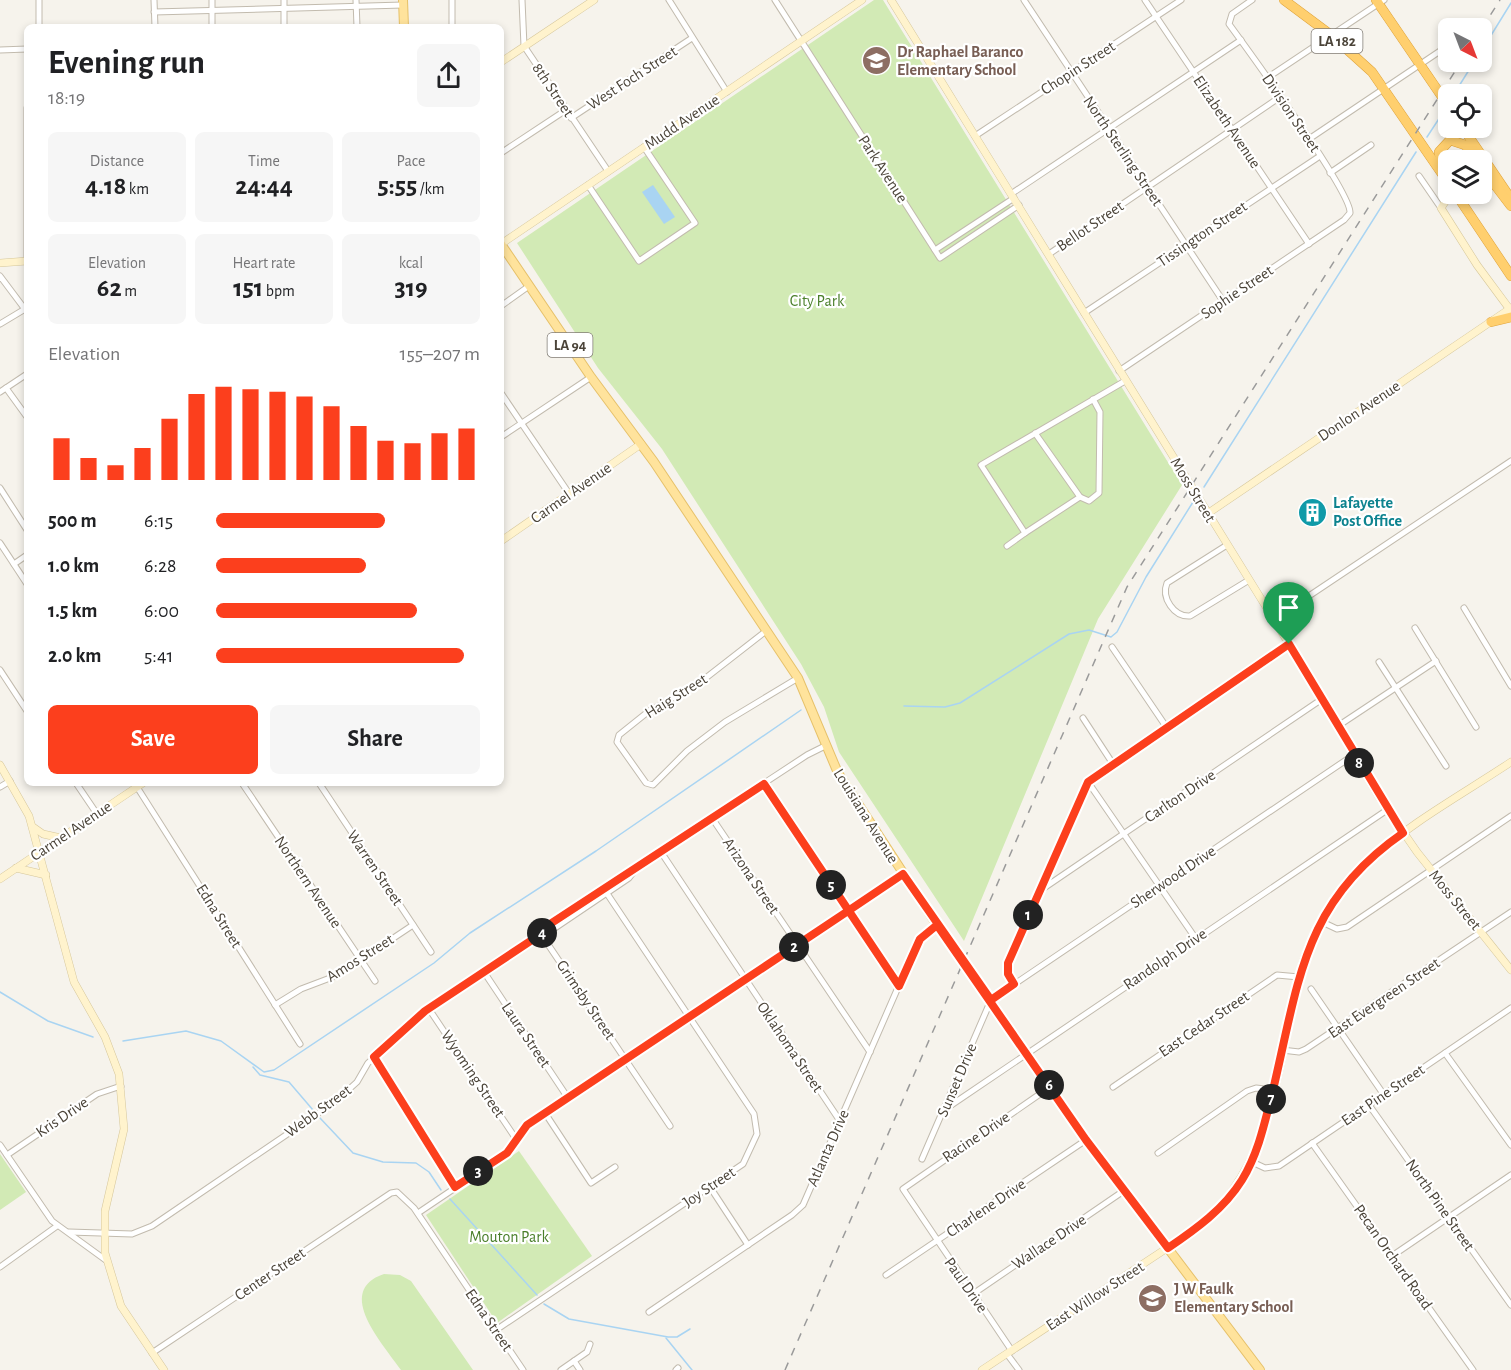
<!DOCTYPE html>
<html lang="en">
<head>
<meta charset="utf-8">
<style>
	:root { --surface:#fff; --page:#f6f6f6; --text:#202124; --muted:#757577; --accent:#fc3f1d }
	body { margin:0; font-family:"Alegreya Sans",sans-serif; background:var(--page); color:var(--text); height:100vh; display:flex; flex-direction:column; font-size:22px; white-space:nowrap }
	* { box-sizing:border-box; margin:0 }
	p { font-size:20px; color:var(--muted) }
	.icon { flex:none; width:33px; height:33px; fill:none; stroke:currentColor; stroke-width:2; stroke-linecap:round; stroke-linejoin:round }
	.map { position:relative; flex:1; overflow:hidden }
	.side { position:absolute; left:24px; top:24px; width:480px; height:762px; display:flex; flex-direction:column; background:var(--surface); border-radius:9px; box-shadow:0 3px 9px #0003 }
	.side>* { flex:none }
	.needle { width:39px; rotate:138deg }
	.controls { position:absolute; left:1438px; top:18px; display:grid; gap:12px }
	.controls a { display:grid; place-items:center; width:54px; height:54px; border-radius:9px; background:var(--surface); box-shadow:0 3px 9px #0003; font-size:30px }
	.pin { position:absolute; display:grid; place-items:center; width:51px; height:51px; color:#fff; margin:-62px -26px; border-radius:50% 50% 50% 0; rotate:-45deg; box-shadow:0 0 6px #0007 }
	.pin .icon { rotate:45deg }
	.km { position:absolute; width:30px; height:30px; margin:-15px; border-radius:50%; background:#222; color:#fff; font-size:16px; line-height:30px; text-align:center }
	.round { display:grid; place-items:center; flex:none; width:63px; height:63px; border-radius:9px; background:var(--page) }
	.head { display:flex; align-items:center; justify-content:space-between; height:102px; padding:0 24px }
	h1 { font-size:33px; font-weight:700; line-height:45px }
	.metrics { display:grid; grid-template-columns:repeat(3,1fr); gap:9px; height:102px; padding:6px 24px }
	.metrics div { display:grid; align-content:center; border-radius:9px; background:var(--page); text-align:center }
	.metrics b { font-size:26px; font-weight:700 }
	.metrics small { font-size:16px; font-weight:400 }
	.metrics p { font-size:16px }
	.chart { height:168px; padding:12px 24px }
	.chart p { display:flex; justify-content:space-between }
	.chart svg { width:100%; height:108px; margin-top:6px; stroke:var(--accent); stroke-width:6 }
	.button { display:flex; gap:12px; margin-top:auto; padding:12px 24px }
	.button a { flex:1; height:69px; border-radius:9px; background:var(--accent); color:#fff; font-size:24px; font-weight:700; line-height:69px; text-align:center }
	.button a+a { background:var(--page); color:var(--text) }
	ul { padding:0 24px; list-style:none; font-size:20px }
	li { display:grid; grid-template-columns:96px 72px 1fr; align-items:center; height:45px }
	li i { height:15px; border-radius:8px; background:var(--accent) }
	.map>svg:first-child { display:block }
	.green { fill:#d2eab5 }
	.water { fill:#a9d4f2 }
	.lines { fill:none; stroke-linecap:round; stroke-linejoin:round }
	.stream { stroke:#a9d4f2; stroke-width:1.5 }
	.street-casing { stroke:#c2bbae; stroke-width:7 }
	.secondary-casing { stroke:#d6c79b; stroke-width:8 }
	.primary-casing { stroke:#e6c16a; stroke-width:10 }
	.highway-casing { stroke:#e0a43c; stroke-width:10 }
	.street { stroke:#fff; stroke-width:5 }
	.secondary { stroke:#fff3cd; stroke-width:7 }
	.primary { stroke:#ffe39c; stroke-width:8 }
	.highway { stroke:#ffcf6e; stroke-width:9 }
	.rail { stroke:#9a9a9a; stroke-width:1.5; stroke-dasharray:8 8; stroke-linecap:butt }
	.route-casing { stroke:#fff; stroke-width:12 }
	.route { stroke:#fc3f1d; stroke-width:8 }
	.labels { text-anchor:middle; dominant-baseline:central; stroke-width:4.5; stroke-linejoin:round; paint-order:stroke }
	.shield { fill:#fff; stroke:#817c74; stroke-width:1.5 }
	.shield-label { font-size:15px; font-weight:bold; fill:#4b4439 }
	.education-label { font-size:16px; font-weight:bold; fill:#785e54; stroke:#fff; text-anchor:start }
	.street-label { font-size:16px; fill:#4b4439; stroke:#fff }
	.park-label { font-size:16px; fill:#4a7f2a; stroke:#fff }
	.culture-label { font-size:16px; font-weight:bold; fill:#0d838f; stroke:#fff; text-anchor:start }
</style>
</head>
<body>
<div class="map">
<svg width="1511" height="1370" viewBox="0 0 1511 1370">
	<rect width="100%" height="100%" fill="#f6f3ec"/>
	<g class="green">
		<polygon points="874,0 883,0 1182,485 1098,619 964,941 839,752 824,707 801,664 662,449 598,368 517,243"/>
		<polygon points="519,1151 592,1256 497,1323 426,1215"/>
		<polygon points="0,1154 26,1192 0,1210"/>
		<path d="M 384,1274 L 400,1275 L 411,1281 L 473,1370 L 401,1370 C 384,1345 333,1291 384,1274 Z"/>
	</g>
	<polygon class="water" points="653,185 675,217 664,224 642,192"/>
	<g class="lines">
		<g class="stream">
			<polyline points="1482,50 1511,3"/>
			<polyline points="1454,94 1474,62"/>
			<polyline points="1427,137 1444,111"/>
			<polyline points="1204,487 1416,152"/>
			<polyline points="904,706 945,707 960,703 1069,634 1089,630 1111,637 1117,632 1146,577 1193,502"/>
			<polyline points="0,992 48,1021 93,1037"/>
			<polyline points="123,1041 186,1031 221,1041 264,1072 274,1070 434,963 470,933 596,851 801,710"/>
			<polyline points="253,1067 260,1075 289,1082 313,1110"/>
			<polyline points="320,1118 353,1153 383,1162 416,1163 429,1172 441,1190"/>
			<polyline points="450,1199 537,1295"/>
			<polyline points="544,1304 569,1319 668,1337 677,1337 690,1329"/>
			<polyline points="666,1338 692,1370"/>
		</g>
		<defs>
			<g id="street">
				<polyline points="39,0 39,27"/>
				<polyline points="154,0 155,27"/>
				<polyline points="212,0 212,27"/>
				<polyline points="284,0 284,27"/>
				<polyline points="356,0 357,27"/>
				<polyline points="452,0 452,27"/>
				<polyline points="522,0 524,46 608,171"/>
				<polyline points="669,0 727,92"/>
				<polyline points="775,0 940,258 1019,205"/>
				<polyline points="1024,0 1223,301"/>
				<polyline points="1145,0 1309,244"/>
				<polyline points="154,12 403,5"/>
				<polyline points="0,50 27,49"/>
				<polyline points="1267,78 1384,0"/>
				<polyline points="27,108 27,258"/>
				<polyline points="571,118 692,38"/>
				<polyline points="975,136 1181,0"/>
				<polyline points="1309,139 1449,45"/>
				<polyline points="501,153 566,110"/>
				<polyline points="1330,173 1371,145"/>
				<polyline points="1419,176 1441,208"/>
				<polyline points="588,185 639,261 695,223 644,147"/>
				<polyline points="1011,194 1241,40"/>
				<polyline points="935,250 1014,198"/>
				<polyline points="1049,254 1280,97"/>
				<polyline points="0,276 27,312"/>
				<polyline points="501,306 529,286"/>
				<polyline points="1084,313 1320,156"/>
				<polyline points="0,324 25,309"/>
				<path d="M 1119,371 L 1344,220 L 1350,213 C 1352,193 1248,50 1229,24 L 1232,14 L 1252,0"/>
				<polyline points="6,388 27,417"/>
				<polyline points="0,392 27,374"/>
				<polyline points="501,393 570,495"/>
				<polyline points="1035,433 1080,497 1025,533 981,465 1125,381"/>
				<polyline points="501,437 591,377"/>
				<polyline points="0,488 27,530"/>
				<polyline points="1080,497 1089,501 1099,493 1100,412 1093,399"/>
				<polyline points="0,543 27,584"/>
				<path d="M 1227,545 L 1167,583 C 1161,598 1174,617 1190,616 L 1249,580"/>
				<polyline points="1007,546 1025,533"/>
				<polyline points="14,564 27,555"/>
				<polyline points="1464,608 1511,686"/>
				<polyline points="1273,620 1511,461"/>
				<polyline points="1415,628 1476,727"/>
				<polyline points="766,631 698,684 649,711 619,735 617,742 646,783 653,785 687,751 725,722 798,678"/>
				<polyline points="1112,647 1167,728"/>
				<polyline points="1379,662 1446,766"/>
				<polyline points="0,670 27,711"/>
				<polyline points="1083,718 1113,764"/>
				<polyline points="1338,726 1436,661"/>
				<polyline points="1088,782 1196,939"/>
				<polyline points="76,783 97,814"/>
				<polyline points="242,783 375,981"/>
				<polyline points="319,783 431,952"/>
				<polyline points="763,784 899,986"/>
				<polyline points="0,787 10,781"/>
				<polyline points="137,787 300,1044"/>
				<polyline points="712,818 870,1052"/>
				<polyline points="661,852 840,1121"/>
				<polyline points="1038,892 1322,699"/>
				<polyline points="1320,921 1337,929 1347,927 1511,816"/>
				<polyline points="541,934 550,924 807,755 825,746"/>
				<polyline points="541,934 670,1126"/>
				<polyline points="484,972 568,1098"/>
				<polyline points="1014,984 1008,974 1008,963 1088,782 1289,644"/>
				<polyline points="1311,989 1384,1095"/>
				<polyline points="275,1005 301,989 338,975 413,925"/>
				<polyline points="429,1009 516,1139"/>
				<polyline points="1282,1050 1299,1052 1306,1049 1511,912"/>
				<polyline points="1445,1053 1511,1145"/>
				<polyline points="374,1057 455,1187"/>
				<polyline points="1113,1087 1277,975 1299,977"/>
				<polyline points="1369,1105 1511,1305"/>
				<polyline points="944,1110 1387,810"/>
				<polyline points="545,1113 591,1183 615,1167"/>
				<polyline points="1312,1143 1473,1370"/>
				<polyline points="0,1145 52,1221 107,1261"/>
				<polyline points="1158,1153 1247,1091 1256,1088 1273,1090"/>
				<polyline points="7,1155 97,1094 121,1086"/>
				<polyline points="922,1159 991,1000 1355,754"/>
				<polyline points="1252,1162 1265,1168 1279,1166 1511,1008"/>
				<polyline points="710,1187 748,1245"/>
				<polyline points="418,1213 507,1153 527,1125 903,874"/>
				<polyline points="69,1232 132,1234 152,1226 336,1101 357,1082 368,1063 422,1014 541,934 546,934 629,878 635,870"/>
				<polyline points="1392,1256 1511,1175"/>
				<polyline points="0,1267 57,1226"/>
				<polyline points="886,1275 1086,1140"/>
				<polyline points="973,1294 1125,1190"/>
				<polyline points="649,1312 792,1215 803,1205 917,944 925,933 937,925"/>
				<polyline points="496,1330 743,1164 757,1134 754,1114 604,889"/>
				<polyline points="1012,1351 903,1189 1050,1087"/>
				<polyline points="152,1353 391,1193 397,1192 414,1208 523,1370"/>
				<polyline points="1007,1354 1019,1370"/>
				<polyline points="574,1361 580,1370"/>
				<polyline points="561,1370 587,1352 590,1344"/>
				<polyline points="676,1370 678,1368"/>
			</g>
			<g id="secondary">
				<polyline points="891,0 1289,644 1379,797 1417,852 1511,970"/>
				<polyline points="501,62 594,0"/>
				<polyline points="1449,190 1447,199 1441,208 1477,265 1511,311"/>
				<polyline points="501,244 862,0"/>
				<polyline points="0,263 27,261"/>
				<polyline points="1207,514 1511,308"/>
				<polyline points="501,541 641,444"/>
				<polyline points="0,765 29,816 74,982 105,1037 119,1074 124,1129 105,1211 105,1253 121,1306 164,1370"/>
				<polyline points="33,827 43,834 61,838"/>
				<polyline points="16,868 46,875"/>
				<polyline points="0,879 143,783"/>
				<path d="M 982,1370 L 1196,1229 C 1277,1165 1278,1054 1303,961 C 1339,858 1425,819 1511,762"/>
			</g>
			<g id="primary">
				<polyline points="403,0 404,27"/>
				<polyline points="501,244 591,377 654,462 798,678 838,773 937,925 1086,1140 1260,1370"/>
			</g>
			<g id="highway">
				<polyline points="1284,0 1331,35 1372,72 1449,184"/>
				<polyline points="1376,0 1449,107"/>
				<polyline points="1463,128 1511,199"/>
				<polyline points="1442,168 1439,152 1450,140 1465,145 1477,160"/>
				<polyline points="1482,168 1511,206"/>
				<polyline points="1456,194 1511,276"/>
				<polyline points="1491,322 1511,317"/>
			</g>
		</defs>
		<use href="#street" class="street-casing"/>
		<use href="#secondary" class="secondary-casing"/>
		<use href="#primary" class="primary-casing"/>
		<use href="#highway" class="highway-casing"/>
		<use href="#street" class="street"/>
		<use href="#secondary" class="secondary"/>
		<use href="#primary" class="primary"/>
		<use href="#highway" class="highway"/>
		<g class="rail">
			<polyline points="1482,28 1500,0"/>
			<polyline points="785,1370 1127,587 1461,62"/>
		</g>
	</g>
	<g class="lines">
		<defs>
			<path id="route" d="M 1289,644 L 1088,782 L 1008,963 L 1008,974 L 1014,984 L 991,1000 L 903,874 L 848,911 L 527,1125 L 507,1153 L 455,1187 L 374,1057 L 425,1011 L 541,934 L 550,924 L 764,784 L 899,986 L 920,939 L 937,925 L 1086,1140 L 1168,1248 C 1196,1229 1224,1209 1242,1180 C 1259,1152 1265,1121 1273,1090 C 1299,981 1303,902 1403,833 L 1289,644"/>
		</defs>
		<use href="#route" class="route-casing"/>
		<use href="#route" class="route"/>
	</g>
	<defs>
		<symbol id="school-disc" viewBox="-11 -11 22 22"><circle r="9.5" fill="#8d6e63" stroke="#fff"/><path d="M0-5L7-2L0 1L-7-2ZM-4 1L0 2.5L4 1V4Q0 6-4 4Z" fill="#fff"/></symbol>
		<symbol id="building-disc" viewBox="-11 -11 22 22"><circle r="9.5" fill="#0f9aa8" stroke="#fff"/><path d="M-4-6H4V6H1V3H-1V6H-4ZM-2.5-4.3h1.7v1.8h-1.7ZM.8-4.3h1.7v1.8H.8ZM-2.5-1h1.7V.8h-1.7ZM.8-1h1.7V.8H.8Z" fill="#fff"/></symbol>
	</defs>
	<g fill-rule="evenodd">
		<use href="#school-disc" x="860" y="44" width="33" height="33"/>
		<use href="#building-disc" x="1296" y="496" width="33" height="33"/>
		<use href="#school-disc" x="1136" y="1282" width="33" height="33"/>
	</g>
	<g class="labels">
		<g class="shield">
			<rect x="1311.5" y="29" width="51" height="24" rx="4.5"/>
			<rect x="547.5" y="333" width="45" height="24" rx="4.5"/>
		</g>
		<g class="shield-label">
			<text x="1337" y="41">LA 182</text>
			<text x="570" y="345">LA 94</text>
		</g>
		<g class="education-label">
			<text x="897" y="52">Dr Raphael Baranco<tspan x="897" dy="18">Elementary School</tspan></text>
			<text x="1174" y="1289">J W Faulk<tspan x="1174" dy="18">Elementary School</tspan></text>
		</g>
		<g class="street-label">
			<text transform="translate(1078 68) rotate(-33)">Chopin Street</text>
			<text transform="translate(632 78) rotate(-33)">West Foch Street</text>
			<text transform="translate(553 90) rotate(56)">8th Street</text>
			<text transform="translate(1291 113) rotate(56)">Division Street</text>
			<text transform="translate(682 122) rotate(-34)">Mudd Avenue</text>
			<text transform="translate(1227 122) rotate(56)">Elizabeth Avenue</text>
			<text transform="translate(1123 151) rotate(56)">North Sterling Street</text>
			<text transform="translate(883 169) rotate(57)">Park Avenue</text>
			<text transform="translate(1090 226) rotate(-34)">Bellot Street</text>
			<text transform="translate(1202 234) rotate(-34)">Tissington Street</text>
			<text transform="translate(1237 292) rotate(-34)">Sophie Street</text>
			<text transform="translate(1359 411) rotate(-34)">Donlon Avenue</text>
			<text transform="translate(1193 490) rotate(59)">Moss Street</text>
			<text transform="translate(571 493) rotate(-35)">Carmel Avenue</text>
			<text transform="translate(676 696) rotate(-32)">Haig Street</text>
			<text transform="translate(1180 796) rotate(-34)">Carlton Drive</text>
			<text transform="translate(866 816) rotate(58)">Louisiana Avenue</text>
			<text transform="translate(71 831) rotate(-34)">Carmel Avenue</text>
			<text transform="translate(375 868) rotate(56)">Warren Street</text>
			<text transform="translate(751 876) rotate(56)">Arizona Street</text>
			<text transform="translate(1173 877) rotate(-34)">Sherwood Drive</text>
			<text transform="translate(308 882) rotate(56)">Northern Avenue</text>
			<text transform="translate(1455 900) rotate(51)">Moss Street</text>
			<text transform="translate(219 916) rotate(58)">Edna Street</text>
			<text transform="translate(360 958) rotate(-32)">Amos Street</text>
			<text transform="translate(1165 959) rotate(-34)">Randolph Drive</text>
			<text transform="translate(1384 998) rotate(-34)">East Evergreen Street</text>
			<text transform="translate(586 1000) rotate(56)">Grimsby Street</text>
			<text transform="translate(1204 1024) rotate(-34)">East Cedar Street</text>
			<text transform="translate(526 1035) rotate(56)">Laura Street</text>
			<text transform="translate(790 1047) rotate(56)">Oklahoma Street</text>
			<text transform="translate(473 1074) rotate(56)">Wyoming Street</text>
			<text transform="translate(957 1080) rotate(-67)">Sunset Drive</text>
			<text transform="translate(1383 1095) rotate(-34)">East Pine Street</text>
			<text transform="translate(318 1111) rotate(-36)">Webb Street</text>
			<text transform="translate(62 1117) rotate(-34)">Kris Drive</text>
			<text transform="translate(976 1137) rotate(-34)">Racine Drive</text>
			<text transform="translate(828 1148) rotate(-66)">Atlanta Drive</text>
			<text transform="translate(709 1187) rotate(-34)">Joy Street</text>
			<text transform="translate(1440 1205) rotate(55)">North Pine Street</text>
			<text transform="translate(986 1208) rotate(-34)">Charlene Drive</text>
			<text transform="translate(1049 1242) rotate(-34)">Wallace Drive</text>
			<text transform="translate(1393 1257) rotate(55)">Pecan Orchard Road</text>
			<text transform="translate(270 1274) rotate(-34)">Center Street</text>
			<text transform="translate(966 1285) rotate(55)">Paul Drive</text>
			<text transform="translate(1095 1296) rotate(-33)">East Willow Street</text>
			<text transform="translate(489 1320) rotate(56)">Edna Street</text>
		</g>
		<g class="park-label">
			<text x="817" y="301">City Park</text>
			<text x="509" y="1237">Mouton Park</text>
		</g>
		<g class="culture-label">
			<text x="1333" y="503">Lafayette<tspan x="1333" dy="18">Post Office</tspan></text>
		</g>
	</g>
</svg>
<div class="controls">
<a><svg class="needle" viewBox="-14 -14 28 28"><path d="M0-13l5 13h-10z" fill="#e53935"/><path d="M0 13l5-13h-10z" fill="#757577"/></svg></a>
<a><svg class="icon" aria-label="locate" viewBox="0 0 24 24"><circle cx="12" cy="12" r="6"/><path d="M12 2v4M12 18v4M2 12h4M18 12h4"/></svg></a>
<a><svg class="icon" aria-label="layers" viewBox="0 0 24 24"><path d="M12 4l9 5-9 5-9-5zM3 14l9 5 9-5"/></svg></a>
</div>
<div class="pin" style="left:1289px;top:644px;background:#1e9e55"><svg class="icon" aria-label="arrive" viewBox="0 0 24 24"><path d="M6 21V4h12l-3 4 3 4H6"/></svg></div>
<b class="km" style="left:1028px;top:915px">1</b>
<b class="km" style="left:794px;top:947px">2</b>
<b class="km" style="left:478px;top:1171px">3</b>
<b class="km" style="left:542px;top:933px">4</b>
<b class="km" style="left:831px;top:885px">5</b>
<b class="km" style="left:1049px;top:1085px">6</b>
<b class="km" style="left:1271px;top:1099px">7</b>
<b class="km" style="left:1359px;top:763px">8</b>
<section class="side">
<div class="head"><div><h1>Evening run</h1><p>18:19</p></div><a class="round"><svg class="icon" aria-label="share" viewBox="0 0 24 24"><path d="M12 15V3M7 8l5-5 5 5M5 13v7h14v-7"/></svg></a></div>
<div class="metrics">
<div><p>Distance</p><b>4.18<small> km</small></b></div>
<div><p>Time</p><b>24:44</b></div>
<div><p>Pace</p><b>5:55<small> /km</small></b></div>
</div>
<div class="metrics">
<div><p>Elevation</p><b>62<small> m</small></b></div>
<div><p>Heart rate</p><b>151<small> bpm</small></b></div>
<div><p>kcal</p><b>319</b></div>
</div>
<div class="chart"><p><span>Elevation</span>155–207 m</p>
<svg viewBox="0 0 160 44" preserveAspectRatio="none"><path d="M5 44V27M15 44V35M25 44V38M35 44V31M45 44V19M55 44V9M65 44V6M75 44V7M85 44V8M95 44V10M105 44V14M115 44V22M125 44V28M135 44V29M145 44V25M155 44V23"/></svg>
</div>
<ul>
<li><b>500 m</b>6:15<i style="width:64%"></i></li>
<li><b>1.0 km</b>6:28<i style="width:57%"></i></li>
<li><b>1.5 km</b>6:00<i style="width:76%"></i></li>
<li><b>2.0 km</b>5:41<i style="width:94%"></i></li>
</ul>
<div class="button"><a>Save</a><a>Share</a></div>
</section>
</div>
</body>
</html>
